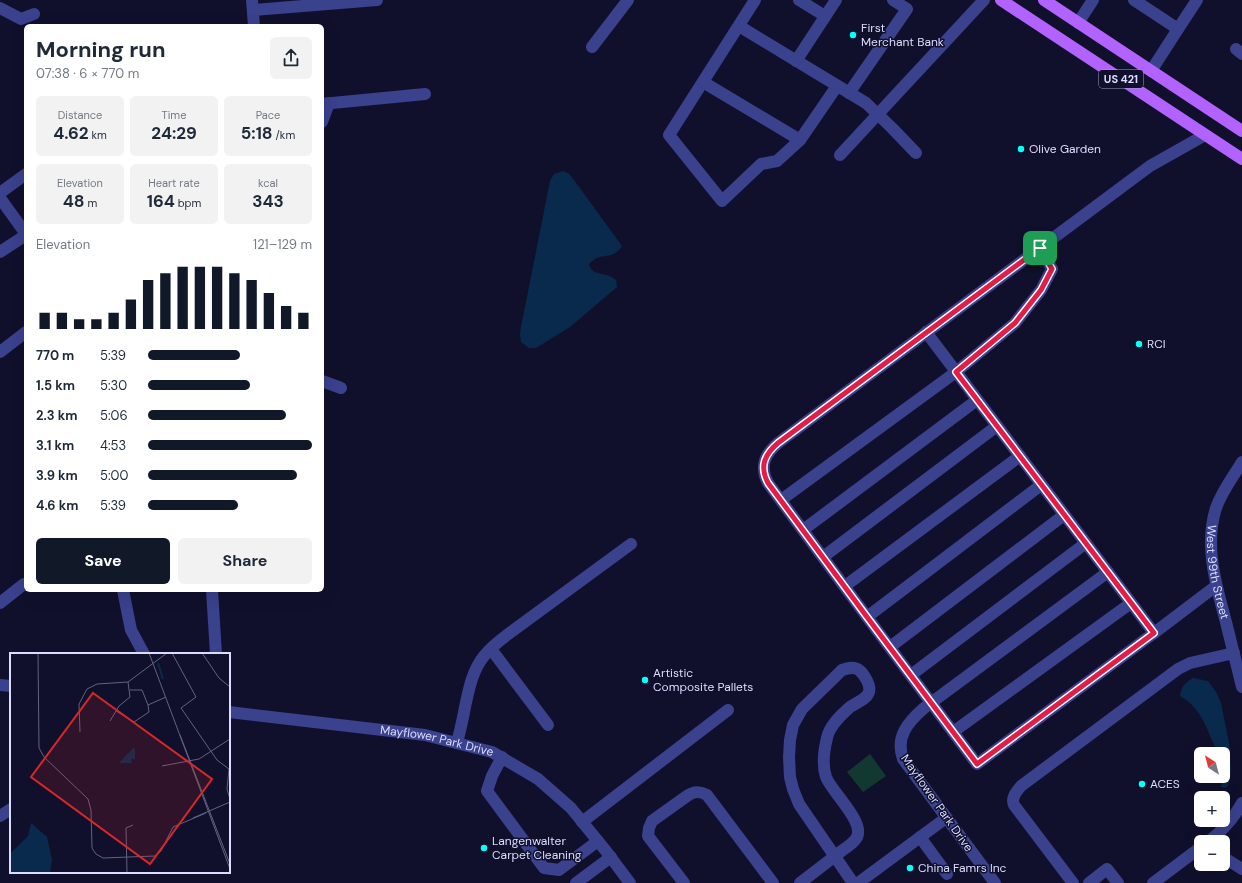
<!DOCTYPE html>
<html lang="en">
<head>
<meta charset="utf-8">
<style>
	:root { --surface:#fff; --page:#f2f2f3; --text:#1f2937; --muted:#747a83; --accent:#111827 }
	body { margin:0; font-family:"DM Sans",sans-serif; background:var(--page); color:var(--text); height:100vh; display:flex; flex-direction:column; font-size:15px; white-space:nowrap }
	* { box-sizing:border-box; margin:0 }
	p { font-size:13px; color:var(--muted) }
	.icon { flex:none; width:22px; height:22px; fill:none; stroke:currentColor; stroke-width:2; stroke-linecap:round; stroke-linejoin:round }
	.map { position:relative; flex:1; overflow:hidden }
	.sheet { position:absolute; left:24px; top:24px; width:300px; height:568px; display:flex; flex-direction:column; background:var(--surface); border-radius:6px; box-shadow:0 4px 16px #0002 }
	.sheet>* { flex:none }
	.needle { width:26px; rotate:324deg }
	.tools { position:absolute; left:1194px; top:747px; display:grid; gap:8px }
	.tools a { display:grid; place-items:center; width:36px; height:36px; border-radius:6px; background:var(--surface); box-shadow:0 4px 16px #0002; font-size:20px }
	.pin { position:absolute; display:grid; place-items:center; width:34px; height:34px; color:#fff; margin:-17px; border-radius:8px; box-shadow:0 2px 6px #0006 }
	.round { display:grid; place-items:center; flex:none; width:42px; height:42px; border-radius:6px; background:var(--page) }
	.summary { display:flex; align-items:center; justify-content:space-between; height:68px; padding:0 12px }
	h1 { font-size:22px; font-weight:700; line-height:30px }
	.figures { display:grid; grid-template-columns:repeat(3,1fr); gap:6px; height:68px; padding:4px 12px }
	.figures div { display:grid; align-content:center; border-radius:6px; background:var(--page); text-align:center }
	.figures b { font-size:17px; font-weight:700 }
	.figures small { font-size:11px; font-weight:400 }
	.figures p { font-size:11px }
	.chart { height:112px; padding:8px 12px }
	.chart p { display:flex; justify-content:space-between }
	.chart svg { width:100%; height:72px; margin-top:4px; stroke:var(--accent); stroke-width:6 }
	.cta { display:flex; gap:8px; margin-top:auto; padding:8px 12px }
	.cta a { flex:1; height:46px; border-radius:6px; background:var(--accent); color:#fff; font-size:16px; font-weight:700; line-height:46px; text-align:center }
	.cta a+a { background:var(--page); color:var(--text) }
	ul { padding:0 12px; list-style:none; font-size:13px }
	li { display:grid; grid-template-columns:64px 48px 1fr; align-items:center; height:30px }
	li i { height:10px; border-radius:5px; background:var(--accent) }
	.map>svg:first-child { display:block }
	.park { fill:#133731 }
	.water { fill:#092a4d }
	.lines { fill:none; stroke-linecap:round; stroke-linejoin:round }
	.minor { stroke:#3a418d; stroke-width:12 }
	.major { stroke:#b162ff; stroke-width:12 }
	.route-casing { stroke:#fff; stroke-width:8 }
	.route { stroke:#e11d48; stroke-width:5 }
	.poi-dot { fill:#07fff8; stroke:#11102c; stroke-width:1.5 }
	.labels { text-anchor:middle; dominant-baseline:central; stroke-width:3; stroke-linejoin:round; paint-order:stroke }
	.shield { fill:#11102c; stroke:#9e9fc0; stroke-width:1 }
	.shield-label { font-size:11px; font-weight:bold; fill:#dbdcff }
	.poi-label { font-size:12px; fill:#dbdcff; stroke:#11102c; text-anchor:start }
	.street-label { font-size:12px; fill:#dbdcff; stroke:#11102c }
	.inset-river { fill:none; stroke:#092a4d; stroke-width:2 }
	.inset-road { fill:none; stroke:#626280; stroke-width:1 }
	.view { fill:#d62828; fill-opacity:0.15; stroke:#d62828; stroke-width:2 }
	.inset-edge { fill:none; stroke:#dbdcff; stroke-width:2 }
</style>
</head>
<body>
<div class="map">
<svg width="1242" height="883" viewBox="0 0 1242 883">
	<rect width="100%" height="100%" fill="#11102c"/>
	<polygon class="park" points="870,754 886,776 863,792 847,772"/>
	<g class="water">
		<path d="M 563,171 L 569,174 L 574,180 L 622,246 C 614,258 609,254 597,258 C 594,259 591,262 589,264 C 592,277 606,271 616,280 L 617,287 L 570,327 L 536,348 L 529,348 L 521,342 L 520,334 L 521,327 L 550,181 L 554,174 Z"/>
		<path d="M 1193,678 L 1208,681 L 1216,692 L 1221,703 L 1229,743 L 1231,771 L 1228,786 L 1225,788 L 1221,787 L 1224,770 L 1223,754 L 1218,754 C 1207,731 1204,710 1180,696 C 1181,687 1185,683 1193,678 Z"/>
	</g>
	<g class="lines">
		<g class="minor">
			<polyline points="252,0 254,26"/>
			<polyline points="755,0 669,135 722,201 761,164 777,161 800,140 837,86"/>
			<polyline points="799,0 825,16"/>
			<polyline points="1134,0 1178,29 1151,71"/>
			<polyline points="0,8 21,19 34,14"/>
			<polyline points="253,10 377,0"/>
			<polyline points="1078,23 1093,0"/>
			<polyline points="739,26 866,103 892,128 916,153"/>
			<polyline points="1178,29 1197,0"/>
			<polyline points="592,47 628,0"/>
			<polyline points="1236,49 1242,54"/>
			<polyline points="796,61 836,0"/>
			<polyline points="703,82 800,140"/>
			<polyline points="849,93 907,9 893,0"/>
			<polyline points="322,104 425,94"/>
			<polyline points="322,122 329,103"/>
			<polyline points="840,155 984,0"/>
			<polyline points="0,193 26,174"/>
			<polyline points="0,198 26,234"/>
			<polyline points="0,252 26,235"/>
			<polyline points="926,332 1154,633 1216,586"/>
			<polyline points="0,352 26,332"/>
			<polyline points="322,381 341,388"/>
			<path id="s1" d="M 1242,462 C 1233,477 1222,491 1216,508 C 1204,546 1216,585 1226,622 C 1231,643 1237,665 1242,687"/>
			<polyline points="781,500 956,372 1015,323 1041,290 1052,269 1040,248"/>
			<polyline points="803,530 977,400"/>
			<polyline points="823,557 997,426"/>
			<polyline points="845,586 1020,456"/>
			<polyline points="123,590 131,630 144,654"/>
			<polyline points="212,590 216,654"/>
			<polyline points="0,603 24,584"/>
			<polyline points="867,617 1041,485"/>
			<path d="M 1154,633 L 977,764 L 867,617 L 768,483 C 759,466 765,454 778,443 L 1150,166 L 1205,135"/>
			<polyline points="890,647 1064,515"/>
			<polyline points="491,649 548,725"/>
			<polyline points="911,675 1086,543"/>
			<polyline points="0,685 11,686"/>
			<path id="s2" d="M 229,712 L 425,735 L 492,752 L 538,779 L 571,808 L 606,851 L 630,883"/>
			<polyline points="953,732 1131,603"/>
			<path d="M 457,743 C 460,731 463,719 465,707 C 469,689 472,671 484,656 C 491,647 499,641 507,635 L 631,544"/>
			<polyline points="502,757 492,776 487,791 544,868 559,870 598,841"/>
			<polyline points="0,816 11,809"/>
			<polyline points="582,822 728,710"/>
			<polyline points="920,837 947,874"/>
			<path d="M 1208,842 C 1222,831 1234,818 1242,803"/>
			<polyline points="1223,857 1242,869"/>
			<polyline points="576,883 611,857"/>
			<path d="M 684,883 L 648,836 L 649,828 L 652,821 L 687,796 C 694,791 700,791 707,795 L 773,883"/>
			<path d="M 800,883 C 813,873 826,863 839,853 C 844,849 851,845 855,840 C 869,825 832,793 826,777 C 822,765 824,750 827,738 C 829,726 841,715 850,707 C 856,703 867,699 869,692 C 871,685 864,674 859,670 C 854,666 848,668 842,670 L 802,709 L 793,725 L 790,740 L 789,757 L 790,777 L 793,789 L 799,804 L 853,883"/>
			<polyline points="858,883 946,818"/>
			<path d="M 995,883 L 903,759 C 895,737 908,722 924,708 L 1108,572"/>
			<path d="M 1073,883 L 1014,805 C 1011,798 1016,792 1021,786 L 1178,669 L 1190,663 L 1234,653"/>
			<polyline points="1089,883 1107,869 1118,883"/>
			<polyline points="1153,883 1201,847"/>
		</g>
		<g class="major">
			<polyline points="1001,0 1242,159"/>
			<polyline points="1044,0 1242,131"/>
		</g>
	</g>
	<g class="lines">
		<defs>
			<path id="route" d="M 1040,248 L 1052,269 L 1041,290 L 1015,323 L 956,372 L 1154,633 L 977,764 L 867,617 L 768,483 C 759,466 765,454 778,443 Z"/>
		</defs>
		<use href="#route" class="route-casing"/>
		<use href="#route" class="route"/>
	</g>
	<g class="poi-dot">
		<circle cx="853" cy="35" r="4"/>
		<circle cx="1021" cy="149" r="4"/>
		<circle cx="1139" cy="344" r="4"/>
		<circle cx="645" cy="680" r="4"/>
		<circle cx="1142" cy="784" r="4"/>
		<circle cx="484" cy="848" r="4"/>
		<circle cx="910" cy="868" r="4"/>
	</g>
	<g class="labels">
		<rect class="shield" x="1099" y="70" width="44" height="18" rx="3"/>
		<g class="shield-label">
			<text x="1121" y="79">US 421</text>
		</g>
		<g class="poi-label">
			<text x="861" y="28">First<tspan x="861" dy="14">Merchant Bank</tspan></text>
			<text x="1029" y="149">Olive Garden</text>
			<text x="1147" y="344">RCI</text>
			<text x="653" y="673">Artistic<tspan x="653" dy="14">Composite Pallets</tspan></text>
			<text x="1150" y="784">ACES</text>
			<text x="492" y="841">Langenwalter<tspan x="492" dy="14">Carpet Cleaning</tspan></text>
			<text x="918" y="868">China Famrs Inc</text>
		</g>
		<g class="street-label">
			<text stroke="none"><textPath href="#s1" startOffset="118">West 99th Street</textPath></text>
			<text stroke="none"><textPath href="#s2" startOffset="210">Mayflower Park Drive</textPath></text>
			<text transform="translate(937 803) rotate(55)">Mayflower Park Drive</text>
		</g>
	</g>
	<g transform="translate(10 653)">
		<rect width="220" height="220" fill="#11102c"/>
		<path d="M 123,95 L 125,96 L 125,106 L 121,106 L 122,110 L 109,110 ZM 21,170 L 37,184 L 42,207 L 40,220 L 0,220 L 0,201 L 18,183 Z" fill="#092a4d"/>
		<path class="inset-river" d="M 148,10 L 153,26"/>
		<path class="inset-road" d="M 28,0 L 29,95 L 34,104 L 78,146 L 81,157 L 82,195 L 86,201 L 93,205 L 145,203 L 151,198 L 163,174 L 196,160M 139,0 L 220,216M 162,0 L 186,44 L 171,55 L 207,107 L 219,116 L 217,136 L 220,146M 192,0 L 209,25 L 220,34M 120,37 L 132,37 L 138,52 L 156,44M 106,58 L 124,69 L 139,59 L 138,52M 100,68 L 109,53 L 120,44 L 118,29M 70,79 L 69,51 L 77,36 L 87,31 L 118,29 L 157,0M 170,82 L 220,211M 152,113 L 189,106 L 220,86M 183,165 L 220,149M 117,220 L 116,175 L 123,172"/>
		<path class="view" d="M 83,40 L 202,126 L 140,211 L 21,124 Z"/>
		<rect width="220" height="220" class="inset-edge"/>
	</g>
</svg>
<div class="tools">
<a><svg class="needle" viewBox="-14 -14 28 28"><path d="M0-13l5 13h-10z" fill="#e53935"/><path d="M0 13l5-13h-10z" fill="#747a83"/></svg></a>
<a>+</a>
<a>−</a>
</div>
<div class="pin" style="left:1040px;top:248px;background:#1e9e55"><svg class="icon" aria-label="arrive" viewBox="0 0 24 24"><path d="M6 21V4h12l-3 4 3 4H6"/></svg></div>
<section class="sheet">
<div class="summary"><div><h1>Morning run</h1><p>07:38 · 6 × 770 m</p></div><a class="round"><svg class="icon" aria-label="share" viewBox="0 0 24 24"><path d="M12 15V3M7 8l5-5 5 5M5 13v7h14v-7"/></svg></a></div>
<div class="figures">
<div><p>Distance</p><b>4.62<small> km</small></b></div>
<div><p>Time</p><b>24:29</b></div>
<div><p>Pace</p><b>5:18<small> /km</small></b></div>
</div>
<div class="figures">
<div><p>Elevation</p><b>48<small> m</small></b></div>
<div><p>Heart rate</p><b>164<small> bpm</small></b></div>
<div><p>kcal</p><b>343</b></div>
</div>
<div class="chart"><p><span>Elevation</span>121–129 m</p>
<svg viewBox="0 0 160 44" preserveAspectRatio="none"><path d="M5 44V34M15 44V34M25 44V38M35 44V38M45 44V34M55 44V26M65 44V14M75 44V10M85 44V6M95 44V6M105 44V6M115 44V10M125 44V14M135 44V22M145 44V30M155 44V34"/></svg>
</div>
<ul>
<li><b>770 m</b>5:39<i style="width:56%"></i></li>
<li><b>1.5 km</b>5:30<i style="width:62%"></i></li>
<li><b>2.3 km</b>5:06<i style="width:84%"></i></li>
<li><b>3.1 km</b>4:53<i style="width:100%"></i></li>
<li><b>3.9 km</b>5:00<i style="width:91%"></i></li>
<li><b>4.6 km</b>5:39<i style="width:55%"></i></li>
</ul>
<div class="cta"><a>Save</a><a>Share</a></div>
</section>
</div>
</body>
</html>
